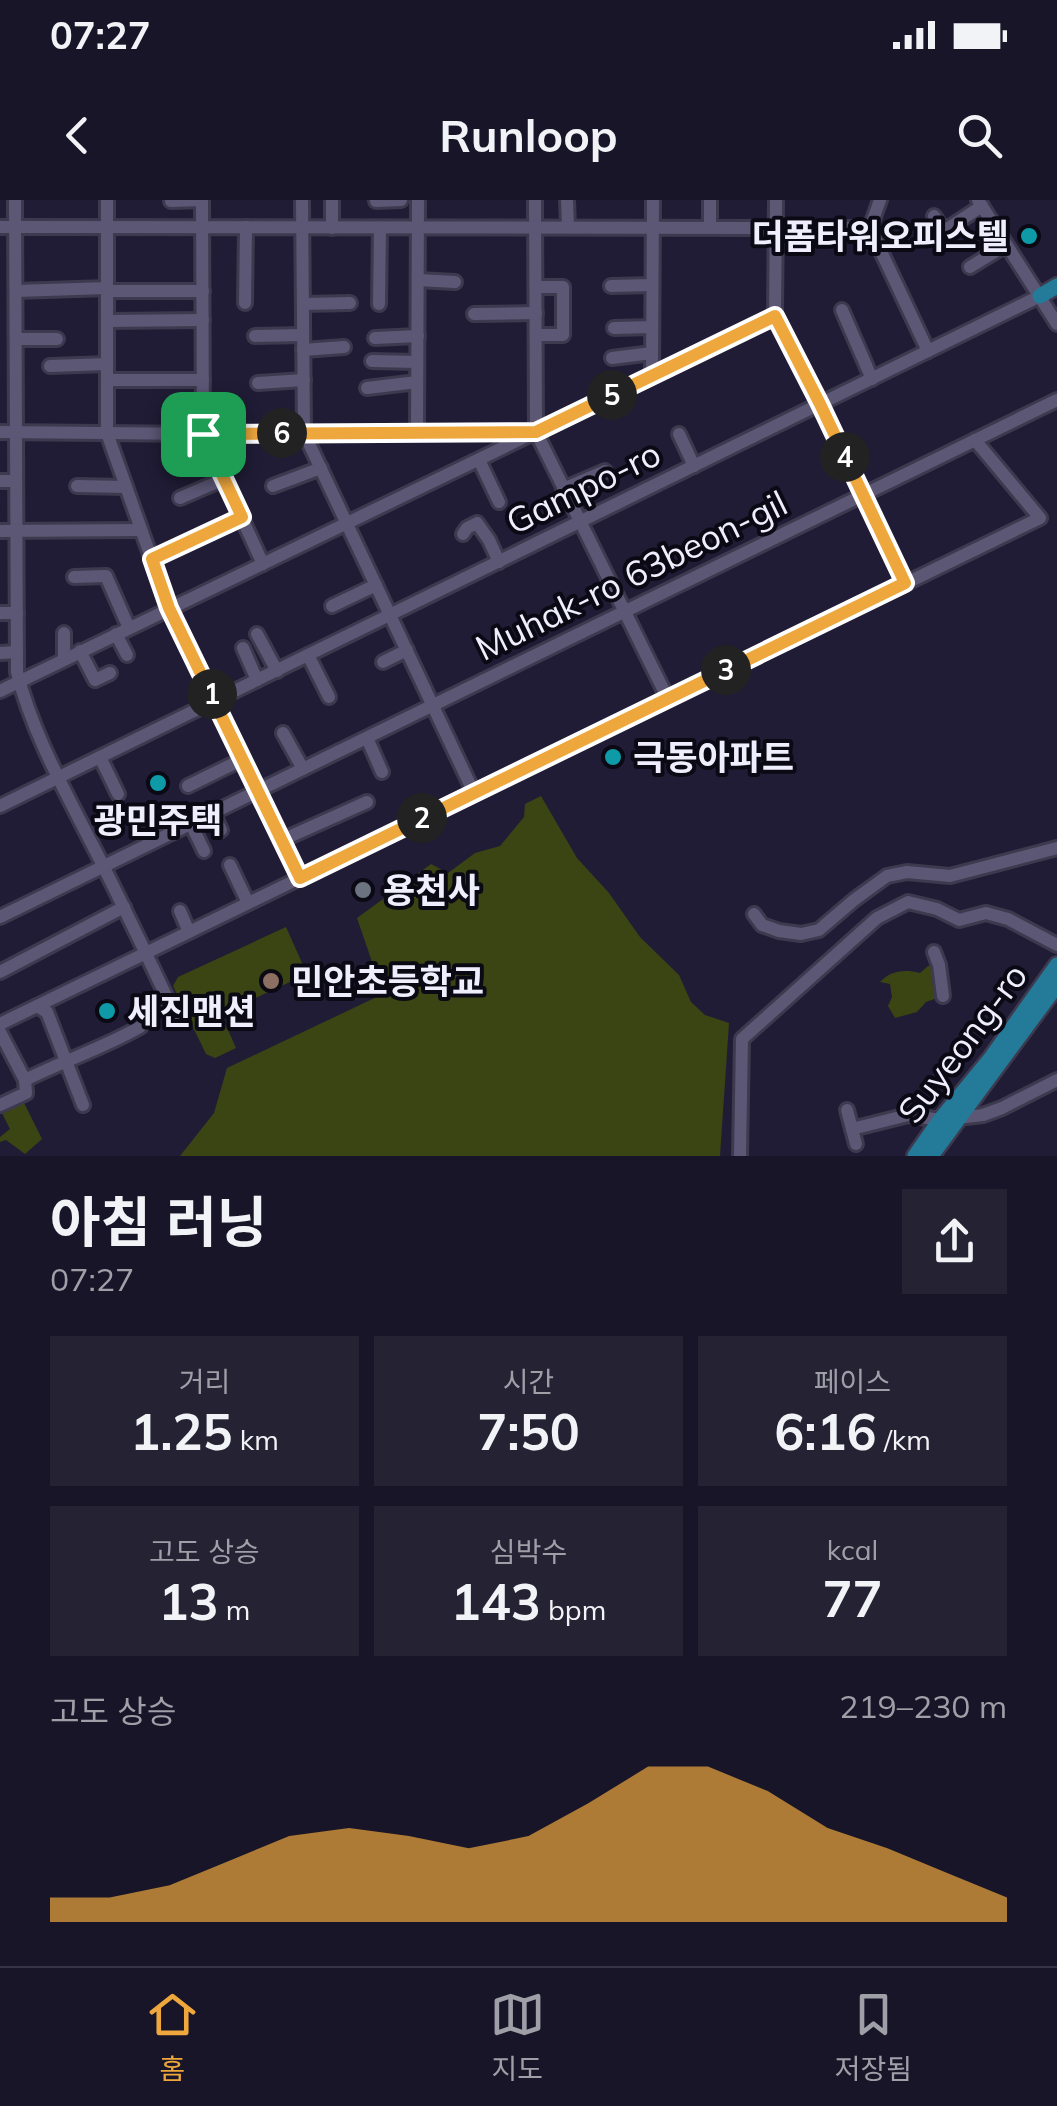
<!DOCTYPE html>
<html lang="ko">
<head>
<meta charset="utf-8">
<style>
	:root { --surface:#181528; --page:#252234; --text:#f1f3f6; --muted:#9f9fa8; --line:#363445; --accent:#eea73d }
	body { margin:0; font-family:Mulish,"Noto Sans KR",sans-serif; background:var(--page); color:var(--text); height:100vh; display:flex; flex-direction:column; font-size:38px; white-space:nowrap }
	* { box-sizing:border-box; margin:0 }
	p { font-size:32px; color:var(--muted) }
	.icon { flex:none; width:55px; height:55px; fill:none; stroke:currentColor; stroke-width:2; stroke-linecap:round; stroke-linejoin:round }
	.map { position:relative; height:956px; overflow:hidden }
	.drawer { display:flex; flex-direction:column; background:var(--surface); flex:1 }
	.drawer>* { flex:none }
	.pin { position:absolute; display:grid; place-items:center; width:85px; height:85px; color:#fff; margin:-42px; border-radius:20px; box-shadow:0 5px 15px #0006 }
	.km { position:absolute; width:50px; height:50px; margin:-25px; border-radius:50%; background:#222; color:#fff; font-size:28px; line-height:50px; text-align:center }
	.round { display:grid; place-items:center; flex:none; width:105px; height:105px; border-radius:0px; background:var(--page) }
	.headline { display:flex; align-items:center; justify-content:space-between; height:170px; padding:0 50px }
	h1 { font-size:55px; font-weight:700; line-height:75px }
	.figures { display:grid; grid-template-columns:repeat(3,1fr); gap:15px; height:170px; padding:10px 50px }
	.figures div { display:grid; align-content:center; border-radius:0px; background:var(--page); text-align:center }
	.figures b { font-size:50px; font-weight:700 }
	.figures small { font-size:28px; font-weight:400 }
	.figures p { font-size:28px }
	.chart { height:280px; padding:20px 50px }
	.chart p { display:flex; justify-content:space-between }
	.chart svg { width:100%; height:180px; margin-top:10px; fill:var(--accent); opacity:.7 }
	.status { display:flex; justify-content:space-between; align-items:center; height:70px; padding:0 50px; background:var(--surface); direction:ltr }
	.status svg { height:28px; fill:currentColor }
	header { display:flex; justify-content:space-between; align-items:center; height:130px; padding:0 50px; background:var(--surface); font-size:45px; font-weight:700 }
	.tabs { display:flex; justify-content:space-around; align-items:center; height:140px; border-top:2px solid var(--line); background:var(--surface); font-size:28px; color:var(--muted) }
	.tabs a { display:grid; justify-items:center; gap:5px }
	.tabs .active { color:var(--accent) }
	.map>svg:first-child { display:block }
	.green { fill:#3b4413 }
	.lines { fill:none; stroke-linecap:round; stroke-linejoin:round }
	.minor-casing { stroke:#3d394e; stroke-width:18 }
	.major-casing { stroke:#3d394e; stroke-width:20 }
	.minor { stroke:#5b5775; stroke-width:12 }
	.major { stroke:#247a99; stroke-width:15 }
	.route-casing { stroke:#fff; stroke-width:20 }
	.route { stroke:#eea73d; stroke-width:12 }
	.culture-dot { fill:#0f9aa8; stroke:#0a0914; stroke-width:4 }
	.worship-dot { fill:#6b7280; stroke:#0a0914; stroke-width:4 }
	.education-dot { fill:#8d6e63; stroke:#0a0914; stroke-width:4 }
	.labels { text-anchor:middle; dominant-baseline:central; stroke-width:8; stroke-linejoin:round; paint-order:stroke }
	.poi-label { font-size:35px; font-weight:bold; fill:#efeefd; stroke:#0a0914; text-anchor:start }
	.street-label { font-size:35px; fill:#efeefd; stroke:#0a0914 }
</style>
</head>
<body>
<div class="status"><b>07:27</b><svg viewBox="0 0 49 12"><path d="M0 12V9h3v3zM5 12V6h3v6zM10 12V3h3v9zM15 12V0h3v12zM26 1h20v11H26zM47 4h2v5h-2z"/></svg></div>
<header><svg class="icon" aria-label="back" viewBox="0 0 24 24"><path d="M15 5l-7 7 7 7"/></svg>Runloop<svg class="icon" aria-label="search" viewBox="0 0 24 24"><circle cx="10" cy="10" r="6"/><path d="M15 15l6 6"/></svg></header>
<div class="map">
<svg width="1057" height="956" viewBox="0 0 1057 956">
	<rect width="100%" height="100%" fill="#201c36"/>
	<g class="green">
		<polygon points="541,596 577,658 609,693 640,737 679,775 691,802 705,815 729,823 720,956 180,956 214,913 227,868 383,794 357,718 431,664 448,673 475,653 500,646 524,617 525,604"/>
		<polygon points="286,727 307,774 221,814 236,848 215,858 206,854 173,786 178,777"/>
		<path d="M 939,765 L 943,796 L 926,802 L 917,812 L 895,818 L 888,806 L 892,797 L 890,784 L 880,782 C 891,771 903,769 920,773 L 928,766 Z"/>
		<polygon points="22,899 42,939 25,954 6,940 0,942 0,937 10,929 0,909"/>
	</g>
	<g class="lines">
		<defs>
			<g id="minor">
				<path d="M 15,0 L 17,472 C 32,532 64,589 92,644 C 122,702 149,760 177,819"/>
				<polyline points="107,0 107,233 169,408 300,678"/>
				<polyline points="202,0 203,234 263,364"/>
				<polyline points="302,0 304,233 474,593"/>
				<polyline points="332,0 332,28"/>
				<polyline points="535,0 536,232 668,499"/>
				<polyline points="567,0 568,27"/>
				<polyline points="710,0 710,27"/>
				<polyline points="776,0 775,116 820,204 905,383"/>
				<polyline points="880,0 870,28 928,151"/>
				<polyline points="978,0 1057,124"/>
				<polyline points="171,1 202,0"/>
				<polyline points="376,1 401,0"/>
				<polyline points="934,16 944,31 982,6"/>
				<polyline points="0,27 870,28"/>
				<polyline points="970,67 1006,45"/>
				<polyline points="418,80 455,82"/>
				<polyline points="611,86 652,85"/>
				<polyline points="536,87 563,87 563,135 536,135"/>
				<polyline points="16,91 107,88"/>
				<polyline points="107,91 203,91"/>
				<polyline points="245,103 246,27"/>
				<polyline points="303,104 350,103"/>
				<polyline points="379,104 380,28"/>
				<polyline points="842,110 872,179"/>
				<polyline points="474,114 536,113"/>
				<polyline points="107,121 203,120"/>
				<polyline points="614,128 652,127"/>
				<polyline points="255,136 303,135"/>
				<polyline points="375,138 418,136"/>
				<polyline points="16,139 57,139"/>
				<polyline points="303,150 344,147"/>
				<polyline points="612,158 652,153"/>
				<polyline points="372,161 417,162"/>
				<polyline points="50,166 107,164"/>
				<polyline points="652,175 653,0"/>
				<polyline points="107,180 203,180"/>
				<polyline points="258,183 304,180"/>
				<polyline points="367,188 417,182"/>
				<polyline points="0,232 203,234 529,232"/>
				<polyline points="417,232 418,0"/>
				<polyline points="679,234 694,266"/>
				<polyline points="479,260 499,302"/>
				<polyline points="0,281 16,281"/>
				<polyline points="77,286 126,287"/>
				<polyline points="273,286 321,268"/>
				<polyline points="563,289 605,271"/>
				<polyline points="180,298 224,279"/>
				<polyline points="0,331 141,330"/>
				<polyline points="463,334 467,328 477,323 489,340 499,362"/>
				<polyline points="152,359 242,317"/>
				<polyline points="74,377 106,376 129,428"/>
				<polyline points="332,406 376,385"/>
				<polyline points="0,413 17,413"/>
				<polyline points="64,433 64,459"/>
				<polyline points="116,434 127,455"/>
				<polyline points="257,434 277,471"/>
				<polyline points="243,448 257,480"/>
				<polyline points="80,451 95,480 110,473"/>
				<polyline points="0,453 17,452"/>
				<polyline points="308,455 329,497"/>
				<polyline points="383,462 407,450"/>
				<polyline points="0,491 775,116"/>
				<polyline points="283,533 303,569"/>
				<polyline points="367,538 382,572"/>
				<polyline points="100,557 118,594"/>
				<polyline points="188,586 243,559"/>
				<polyline points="0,606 1040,96"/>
				<polyline points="213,613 221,630"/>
				<polyline points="191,624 204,651"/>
				<polyline points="282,640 367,602"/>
				<polyline points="230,665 248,703"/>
				<polyline points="180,711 189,732"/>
				<polyline points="754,714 762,725 779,731 801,734 819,730 854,700 887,676 907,672 950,676 1057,648"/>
				<polyline points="0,717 1057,200"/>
				<polyline points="934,752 939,765 943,796"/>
				<polyline points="0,772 124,707"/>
				<polyline points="37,806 47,812 83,905"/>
				<polyline points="0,824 1040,318 975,240"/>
				<polyline points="0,832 25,880 26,893 0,905"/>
				<path d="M 25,880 C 63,861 103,848 140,827"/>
				<polyline points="847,910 856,944"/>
				<polyline points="852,929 908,915 940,920 983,915 1002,908 1057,880"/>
				<polyline points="740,956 742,839 877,718 908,702 937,709 959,720 986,713 1008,719 1057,745"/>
			</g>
			<g id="major">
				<polyline points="1040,96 1057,86"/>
				<polyline points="915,956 940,920 991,858 1057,765"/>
				<polyline points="931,956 1057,785"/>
			</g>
		</defs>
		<use href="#minor" class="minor-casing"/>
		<use href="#major" class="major-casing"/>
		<use href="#minor" class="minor"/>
		<use href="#major" class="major"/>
	</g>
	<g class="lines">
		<defs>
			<polygon id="route" points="775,116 820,204 905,383 300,678 169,408 152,359 242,317 203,234 536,232"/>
		</defs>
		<use href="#route" class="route-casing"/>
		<use href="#route" class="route"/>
	</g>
	<g class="culture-dot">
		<circle cx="1029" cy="36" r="10"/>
		<circle cx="613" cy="557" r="10"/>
		<circle cx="158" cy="583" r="10"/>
		<circle cx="107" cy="811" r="10"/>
	</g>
	<circle class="worship-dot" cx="363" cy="690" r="10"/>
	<circle class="education-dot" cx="271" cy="781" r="10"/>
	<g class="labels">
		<g class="poi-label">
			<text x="1009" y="36" text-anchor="end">더폼타워오피스텔</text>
			<text x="633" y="557">극동아파트</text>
			<text x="158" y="620" text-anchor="middle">광민주택</text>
			<text x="383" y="690">용천사</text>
			<text x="291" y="781">민안초등학교</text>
			<text x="127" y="811">세진맨션</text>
		</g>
		<g class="street-label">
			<text transform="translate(583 287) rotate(-26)">Gampo-ro</text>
			<text transform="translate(631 375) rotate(-26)">Muhak-ro 63beon-gil</text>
			<text transform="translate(962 843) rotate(-53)">Suyeong-ro</text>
		</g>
	</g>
</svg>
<div class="pin" style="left:203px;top:234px;background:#1e9e55"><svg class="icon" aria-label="arrive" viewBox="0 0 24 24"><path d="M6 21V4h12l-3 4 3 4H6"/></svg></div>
<b class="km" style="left:212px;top:494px">1</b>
<b class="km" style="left:422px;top:618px">2</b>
<b class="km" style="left:726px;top:470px">3</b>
<b class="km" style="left:845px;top:257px">4</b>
<b class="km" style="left:612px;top:195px">5</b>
<b class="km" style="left:282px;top:233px">6</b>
</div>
<section class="drawer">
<div class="headline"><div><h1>아침 러닝</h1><p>07:27</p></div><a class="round"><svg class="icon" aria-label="share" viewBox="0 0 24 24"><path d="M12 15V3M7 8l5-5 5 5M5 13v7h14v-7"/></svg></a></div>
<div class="figures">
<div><p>거리</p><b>1.25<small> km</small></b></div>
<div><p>시간</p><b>7:50</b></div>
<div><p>페이스</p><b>6:16<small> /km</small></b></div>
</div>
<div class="figures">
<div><p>고도 상승</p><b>13<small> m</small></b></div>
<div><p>심박수</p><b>143<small> bpm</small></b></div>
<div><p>kcal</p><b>77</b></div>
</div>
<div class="chart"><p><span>고도 상승</span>219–230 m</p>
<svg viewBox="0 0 160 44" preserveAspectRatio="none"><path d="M0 44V38L10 38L20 35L30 29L40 23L50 21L60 23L70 26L80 23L90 15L100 6L110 6L120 12L130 21L140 26L150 32L160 38V44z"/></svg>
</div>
</section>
<nav class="tabs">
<a class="active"><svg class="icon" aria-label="home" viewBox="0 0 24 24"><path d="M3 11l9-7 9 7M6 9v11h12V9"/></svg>홈</a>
<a><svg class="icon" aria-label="map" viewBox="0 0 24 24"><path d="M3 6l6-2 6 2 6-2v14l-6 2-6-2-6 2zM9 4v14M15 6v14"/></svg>지도</a>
<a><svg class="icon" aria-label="saved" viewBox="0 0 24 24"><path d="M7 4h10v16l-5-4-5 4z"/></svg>저장됨</a>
</nav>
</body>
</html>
